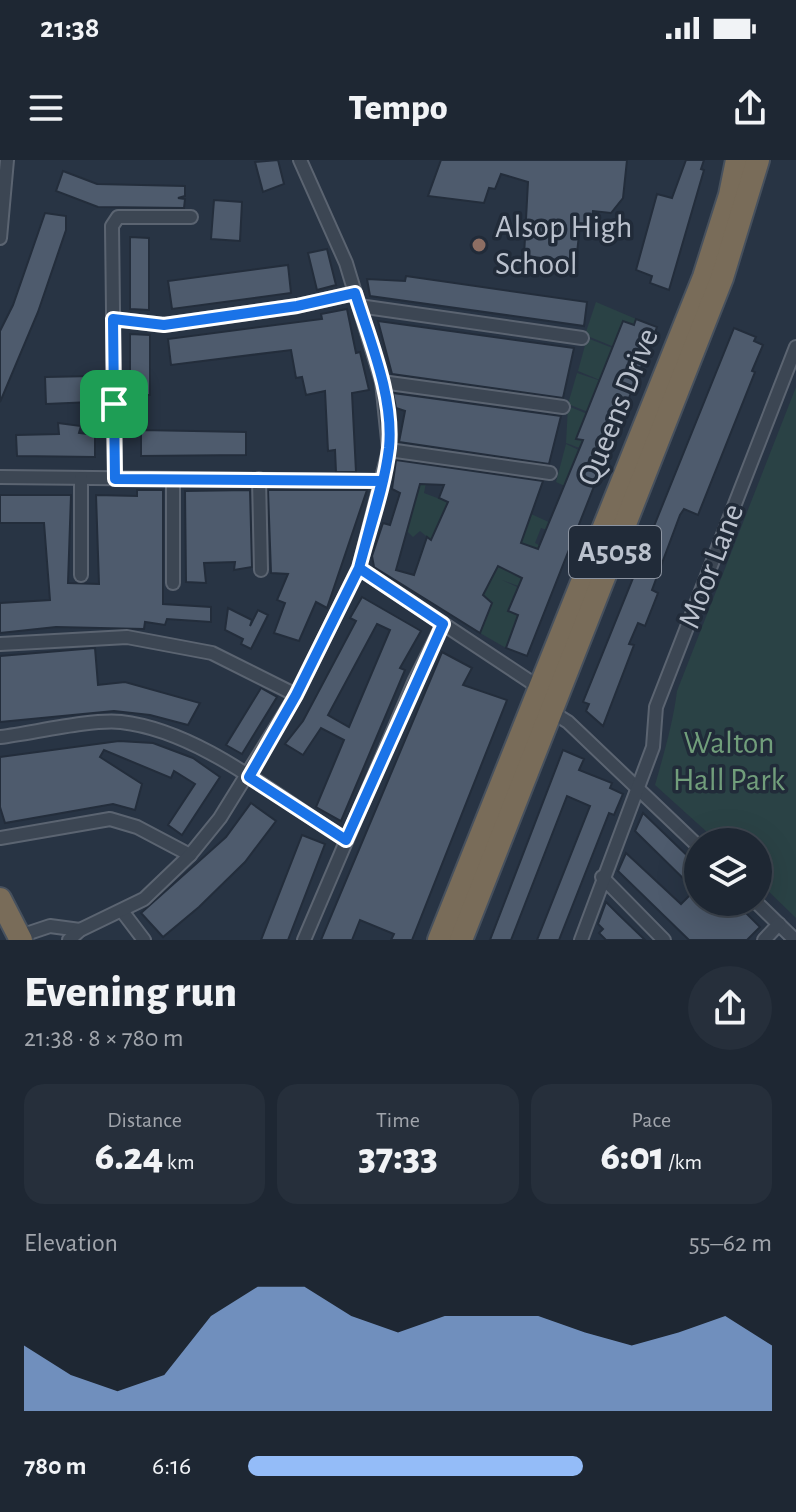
<!DOCTYPE html>
<html lang="en">
<head>
<meta charset="utf-8">
<style>
	:root { --surface:#1e2733; --page:#262f3b; --text:#f1f3f6; --muted:#a1a5ac; --line:#3c444e; --accent:#94bcf8 }
	body { margin:0; font-family:"Alegreya Sans",sans-serif; background:var(--page); color:var(--text); height:100vh; display:flex; flex-direction:column; font-size:30px; white-space:nowrap }
	* { box-sizing:border-box; margin:0 }
	p { font-size:26px; color:var(--muted) }
	.icon { flex:none; width:44px; height:44px; fill:none; stroke:currentColor; stroke-width:2; stroke-linecap:round; stroke-linejoin:round }
	.map { position:relative; height:780px; overflow:hidden }
	.side { display:flex; flex-direction:column; background:var(--surface); flex:1 }
	.side>* { flex:none }
	.controls { position:absolute; left:684px; top:668px; display:grid; gap:16px }
	.controls a { display:grid; place-items:center; width:88px; height:88px; border-radius:50%; background:var(--surface); box-shadow:0 8px 32px #0002,0 0 0 2px var(--line); font-size:40px }
	.pin { position:absolute; display:grid; place-items:center; width:68px; height:68px; color:#fff; margin:-34px; border-radius:16px; box-shadow:0 4px 12px #0006 }
	.round { display:grid; place-items:center; flex:none; width:84px; height:84px; border-radius:42px; background:var(--page) }
	.overview { display:flex; align-items:center; justify-content:space-between; height:136px; padding:0 24px }
	h1 { font-size:44px; font-weight:800; line-height:60px }
	.stats { display:grid; grid-template-columns:repeat(3,1fr); gap:12px; height:136px; padding:8px 24px }
	.stats div { display:grid; align-content:center; border-radius:20px; background:var(--page); text-align:center }
	.stats b { font-size:40px; font-weight:800 }
	.stats small { font-size:22px; font-weight:400 }
	.stats p { font-size:22px }
	.chart { height:224px; padding:16px 24px }
	.chart p { display:flex; justify-content:space-between }
	.chart svg { width:100%; height:144px; margin-top:8px; fill:var(--accent); opacity:.7 }
	ul { padding:0 24px; list-style:none; font-size:26px }
	li { display:grid; grid-template-columns:128px 96px 1fr; align-items:center; height:60px }
	li i { height:20px; border-radius:10px; background:var(--accent) }
	.status { display:flex; justify-content:space-between; align-items:center; height:56px; padding:0 40px; background:var(--surface); direction:ltr }
	.status svg { height:22px; fill:currentColor }
	header { display:flex; justify-content:space-between; align-items:center; height:104px; padding:0 24px; background:var(--surface); font-size:36px; font-weight:800 }
	.map>svg:first-child { display:block }
	.green { fill:#2a4245 }
	.building { fill:#4e5b6d; stroke:#232d3b; stroke-width:2; fill-rule:evenodd }
	.lines { fill:none; stroke-linecap:round; stroke-linejoin:round }
	.street-casing { stroke:#5b6471; stroke-width:16 }
	.highway-casing { stroke:#47515e; stroke-width:26 }
	.street { stroke:#3c4653; stroke-width:12 }
	.highway { stroke:#796c59; stroke-width:22 }
	.route-casing { stroke:#fff; stroke-width:16 }
	.route { stroke:#1a73e8; stroke-width:10 }
	.education-dot { fill:#8d6e63; stroke:#212b39; stroke-width:3 }
	.labels { text-anchor:middle; dominant-baseline:central; stroke-width:7; stroke-linejoin:round; paint-order:stroke }
	.shield { fill:#212b39; stroke:#8c94a1; stroke-width:2 }
	.shield-label { font-size:30px; font-weight:bold; fill:#bac1cd }
	.poi-label { font-size:32px; fill:#bac1cd; stroke:#212b39; text-anchor:start }
	.street-label { font-size:32px; fill:#bac1cd; stroke:#212b39 }
	.park-label { font-size:32px; fill:#719e7b; stroke:#212b39 }
</style>
</head>
<body>
<div class="status"><b>21:38</b><svg viewBox="0 0 49 12"><path d="M0 12V9h3v3zM5 12V6h3v6zM10 12V3h3v9zM15 12V0h3v12zM26 1h20v11H26zM47 4h2v5h-2z"/></svg></div>
<header><svg class="icon" aria-label="menu" viewBox="0 0 24 24"><path d="M4 6h16M4 12h16M4 18h16"/></svg>Tempo<svg class="icon" aria-label="share" viewBox="0 0 24 24"><path d="M12 15V3M7 8l5-5 5 5M5 13v7h14v-7"/></svg></header>
<div class="map">
<svg width="796" height="780" viewBox="0 0 796 780">
	<rect width="100%" height="100%" fill="#283444"/>
	<g class="green">
		<polygon points="596,142 636,159 634,165 623,161 616,177 624,191 585,175"/>
		<polygon points="587,178 623,192 621,198 610,194 604,211 615,215 608,232 597,227 590,244 601,249 598,256 568,244 577,213 607,223 578,211"/>
		<path d="M 796,227 L 796,758 L 758,721 L 758,682 L 718,682 L 655,625 C 664,593 673,563 677,531 Z"/>
		<polygon points="568,246 597,258 583,261 576,277 588,282 585,290 566,283"/>
		<polygon points="566,284 585,293 576,316 569,313 566,322 571,329 556,322"/>
		<polygon points="402,319 426,323 424,333 448,342 431,380 420,371 413,377 407,371 416,338 400,333"/>
		<polygon points="529,353 553,364 550,371 541,368 535,383 546,389 543,396 516,385"/>
		<polygon points="498,406 532,422 529,430 502,420 526,431 523,438 514,435 508,451 519,456 506,488 480,473 492,443 464,421"/>
	</g>
	<g class="building">
		<polygon points="278,0 284,24 263,32 255,2"/>
		<polygon points="441,0 627,0 623,38 611,53 593,51 591,68 580,66 576,102 524,96 528,22 501,14 495,29 489,28 484,43 428,36"/>
		<polygon points="686,0 704,0 701,9 704,10 669,130 650,123 652,116 636,110 657,34 672,38"/>
		<polygon points="63,11 97,24 185,26 185,36 178,38 185,39 184,48 98,47 56,31"/>
		<polygon points="214,40 242,42 240,81 211,79"/>
		<polygon points="45,53 66,56 66,70 38,152 0,242 0,171 13,145"/>
		<polygon points="130,77 149,78 149,150 130,149"/>
		<polygon points="327,89 336,125 317,130 308,93"/>
		<polygon points="288,105 291,133 172,149 168,121"/>
		<polygon points="406,116 587,142 584,166 370,136 367,119 405,121"/>
		<polygon points="347,149 356,193 360,192 369,230 352,233 356,312 336,312 335,290 328,291 325,231 306,235 302,217 296,218 291,190 171,205 168,179 322,159 321,154"/>
		<path d="M 636,159 L 657,167 L 527,496 L 506,488 L 518,455 L 508,451 L 522,418 L 498,406 L 483,435 L 492,443 L 480,473 L 374,407 L 372,396 L 383,363 L 390,365 L 400,333 L 392,329 L 396,300 L 543,321 L 521,383 L 538,389 L 583,280 L 576,279 L 623,161 L 634,165 ZM 420,324 L 444,325 L 439,338 L 448,342 L 431,380 L 427,377 L 414,415 L 396,410 Z"/>
		<polygon points="378,161 574,188 563,238 392,214"/>
		<polygon points="734,168 756,177 754,181 763,185 752,211 755,212 698,355 684,349 680,355 652,430 658,433 645,466 638,463 629,484 634,485 603,566 586,551 589,544 583,542"/>
		<polygon points="130,174 150,175 150,235 130,235"/>
		<polygon points="93,216 92,242 46,244 45,217"/>
		<polygon points="393,233 561,256 549,304 399,282 405,251 396,248"/>
		<polygon points="58,263 81,266 79,273 95,275 95,297 17,296 16,275 59,274"/>
		<polygon points="141,270 246,272 246,295 141,296"/>
		<polygon points="137,330 163,330 163,444 211,447 211,462 167,459 165,465 145,462 144,469 56,467 0,473 0,443 50,440 44,363 0,363 0,335 71,335 68,423 99,424 96,335 137,336"/>
		<polygon points="250,330 252,407 234,410 235,402 204,403 206,423 186,422 185,331"/>
		<polygon points="268,330 367,330 327,448 316,442 299,481 274,473 285,443 277,440 288,414 271,413"/>
		<path d="M 362,437 L 421,471 L 400,508 L 405,510 L 341,661 L 316,647 L 344,580 L 321,568 L 303,595 L 285,584 L 303,561 L 356,461 L 350,458 ZM 377,464 L 390,470 L 349,567 L 328,555 Z"/>
		<polygon points="228,448 252,460 250,466 258,450 268,455 251,489 241,484 243,479 225,470"/>
		<polygon points="95,488 98,525 125,522 200,543 188,565 150,555 114,551 0,562 0,496"/>
		<polygon points="442,492 472,508 463,525 507,540 412,780 391,780 394,774 360,760 352,780 321,780"/>
		<polygon points="261,528 277,537 242,594 226,585"/>
		<polygon points="119,581 153,583 193,598 220,617 182,675 168,665 195,624 174,611 171,618 104,590 100,597 142,624 135,650 113,644 5,663 0,647 0,597"/>
		<polygon points="563,590 584,599 579,610 612,623 610,628 623,634 614,655 609,653 559,780 537,780 590,646 567,636 511,780 490,780"/>
		<polygon points="251,643 276,661 245,702 199,747 163,777 141,753 226,677"/>
		<polygon points="643,653 698,706 698,742 735,742 760,767 747,780 689,780 618,711 626,693 681,744 695,730 635,671"/>
		<polygon points="302,675 325,684 288,780 261,780"/>
		<polygon points="606,742 618,754 645,780 606,780 599,773 603,769 598,764"/>
	</g>
	<g class="lines">
		<defs>
			<g id="street">
				<polyline points="0,78 7,0"/>
				<polyline points="359,146 582,178"/>
				<polyline points="113,159 164,165 297,146 355,133"/>
				<polyline points="382,222 563,247"/>
				<polyline points="389,290 550,313"/>
				<polyline points="0,317 382,321"/>
				<polyline points="81,318 81,415"/>
				<polyline points="115,319 112,66 118,57 191,57"/>
				<polyline points="173,319 173,423"/>
				<polyline points="259,319 261,410"/>
				<polyline points="359,408 540,528"/>
				<polyline points="0,484 127,477 212,493 296,535"/>
				<polyline points="552,552 568,562 698,686"/>
				<path d="M 0,577 C 33,573 90,559 121,562 C 201,571 279,639 346,680"/>
				<polyline points="0,678 110,659 137,667 190,695"/>
				<polyline points="602,717 664,780"/>
				<polyline points="756,742 795,780"/>
				<polyline points="122,751 144,780"/>
				<polyline points="17,777 50,766 80,770"/>
				<polyline points="69,780 80,770 144,739 190,695 220,658 296,535 359,408 389,290 382,222 346,103 300,0"/>
				<polyline points="304,780 415,520 443,464"/>
				<polyline points="581,780 653,587 656,547 796,187"/>
				<polyline points="764,780 779,764"/>
			</g>
			<g id="highway">
				<polyline points="0,739 21,780"/>
				<polyline points="439,780 704,117 730,35 737,0"/>
				<polyline points="461,780 722,118 758,0"/>
			</g>
		</defs>
		<use href="#street" class="street-casing"/>
		<use href="#highway" class="highway-casing"/>
		<use href="#street" class="street"/>
		<use href="#highway" class="highway"/>
	</g>
	<g class="lines">
		<defs>
			<path id="route" d="M 114,244 L 115,319 L 382,321 L 359,408 L 296,535 L 249,617 L 346,680 L 443,464 L 359,408 C 369,369 384,329 389,288 C 394,237 370,181 355,133 L 297,146 L 164,165 L 113,159 L 114,244"/>
		</defs>
		<use href="#route" class="route-casing"/>
		<use href="#route" class="route"/>
	</g>
	<circle class="education-dot" cx="479" cy="85" r="8"/>
	<g class="labels">
		<rect class="shield" x="569" y="366" width="92" height="52" rx="6"/>
		<g class="shield-label">
			<text x="615" y="392">A5058</text>
		</g>
		<g class="poi-label">
			<text x="495" y="67">Alsop High<tspan x="495" dy="37">School</tspan></text>
		</g>
		<g class="street-label">
			<text transform="translate(618 247) rotate(-68)">Queens Drive</text>
			<text transform="translate(711 406) rotate(-69)">Moor Lane</text>
		</g>
		<g class="park-label">
			<text x="729" y="583">Walton<tspan x="729" dy="37">Hall Park</tspan></text>
		</g>
	</g>
</svg>
<div class="controls">
<a><svg class="icon" aria-label="layers" viewBox="0 0 24 24"><path d="M12 4l9 5-9 5-9-5zM3 14l9 5 9-5"/></svg></a>
</div>
<div class="pin" style="left:114px;top:244px;background:#1e9e55"><svg class="icon" aria-label="arrive" viewBox="0 0 24 24"><path d="M6 21V4h12l-3 4 3 4H6"/></svg></div>
</div>
<section class="side">
<div class="overview"><div><h1>Evening run</h1><p>21:38 · 8 × 780 m</p></div><a class="round"><svg class="icon" aria-label="share" viewBox="0 0 24 24"><path d="M12 15V3M7 8l5-5 5 5M5 13v7h14v-7"/></svg></a></div>
<div class="stats">
<div><p>Distance</p><b>6.24<small> km</small></b></div>
<div><p>Time</p><b>37:33</b></div>
<div><p>Pace</p><b>6:01<small> /km</small></b></div>
</div>
<div class="chart"><p><span>Elevation</span>55–62 m</p>
<svg viewBox="0 0 160 44" preserveAspectRatio="none"><path d="M0 44V24L10 33L20 38L30 33L40 15L50 6L60 6L70 15L80 20L90 15L100 15L110 15L120 20L130 24L140 20L150 15L160 24V44z"/></svg>
</div>
<ul>
<li><b>780 m</b>6:16<i style="width:64%"></i></li>
</ul>
</section>
</body>
</html>
